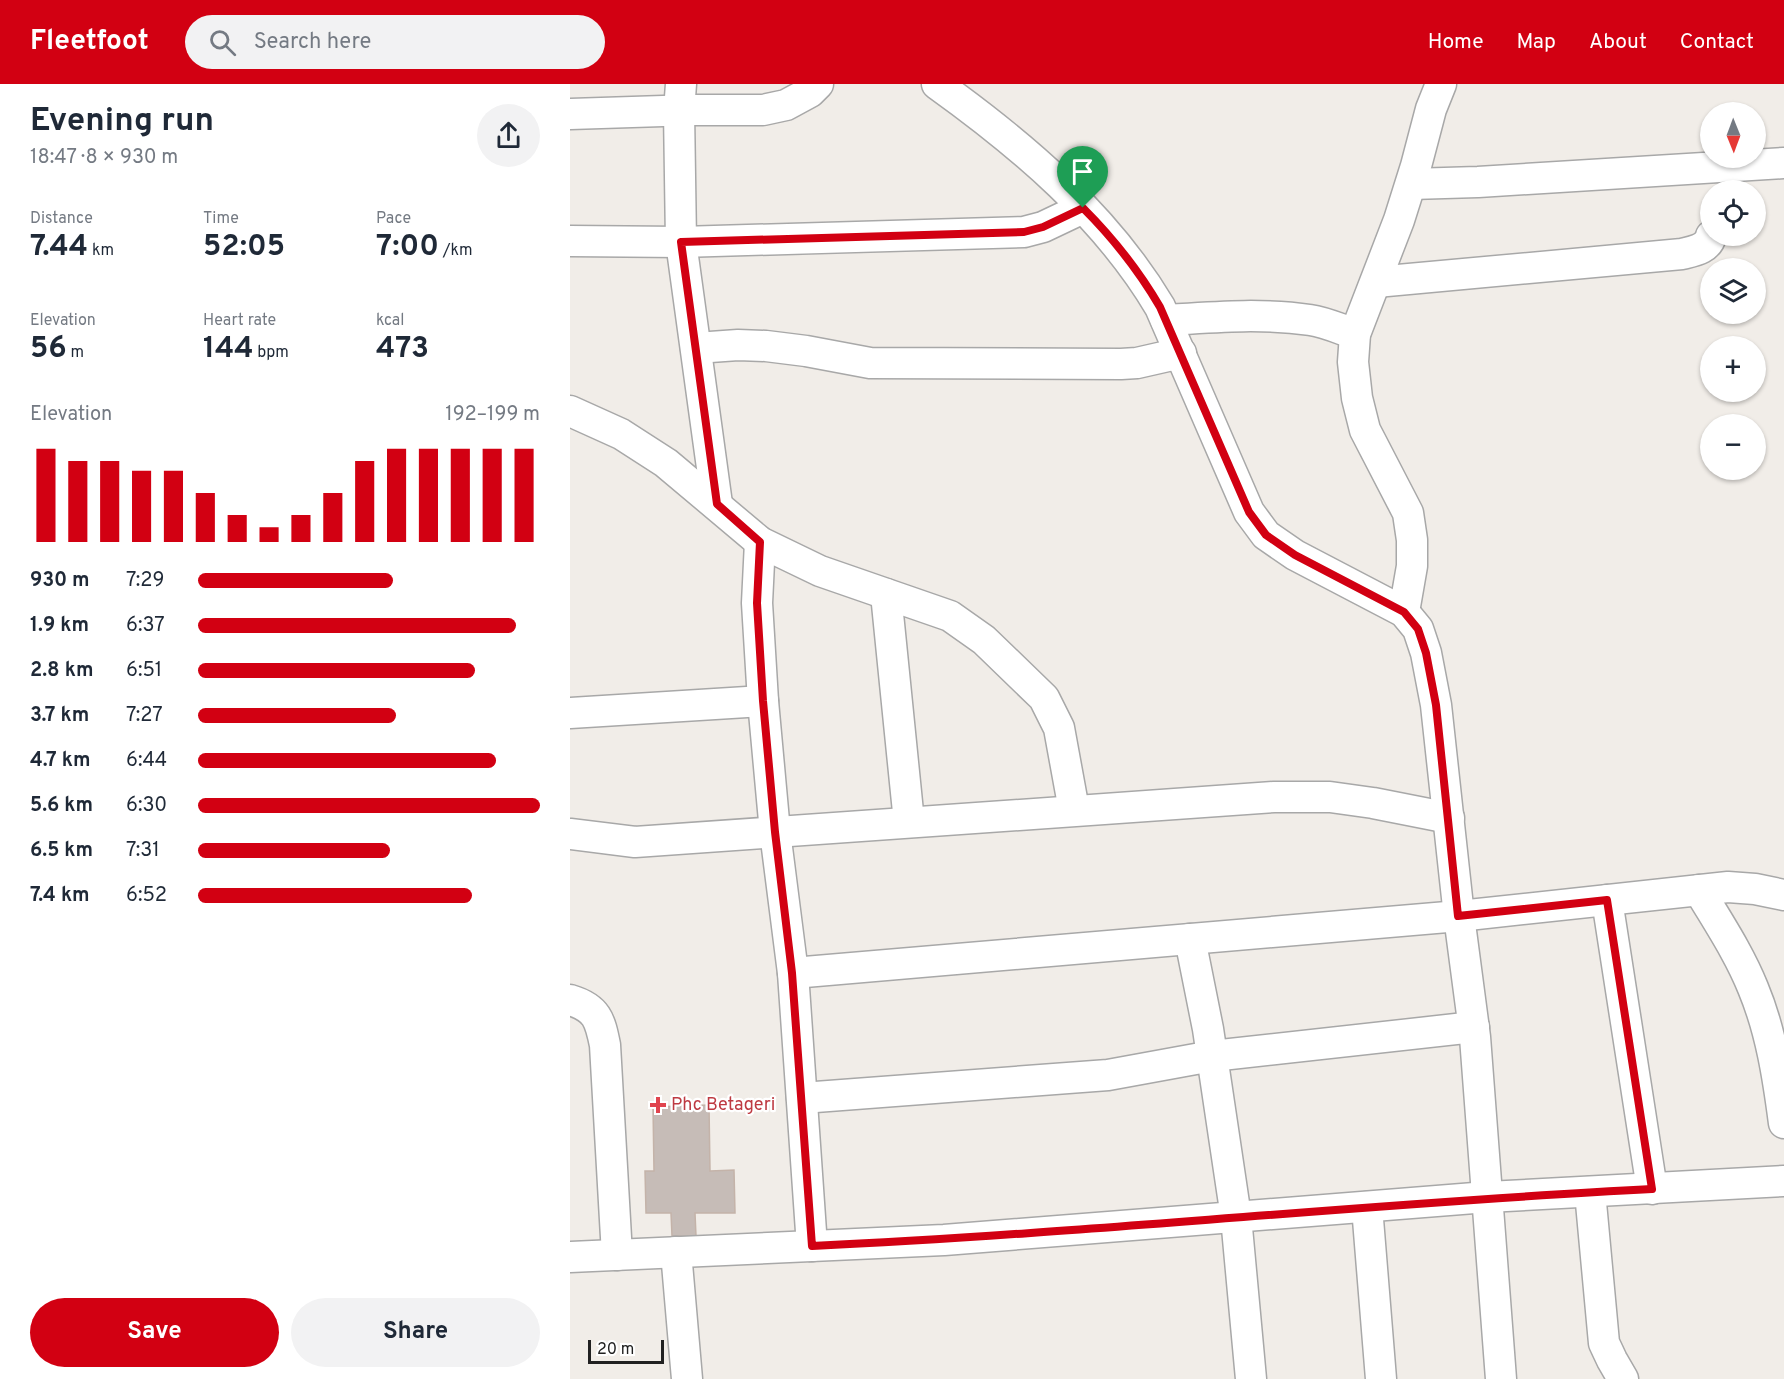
<!DOCTYPE html>
<html lang="en">
<head>
<meta charset="utf-8">
<style>
	:root { --surface:#fff; --page:#f2f2f3; --text:#1f2937; --muted:#747a83; --accent:#d20012 }
	body { margin:0; font-family:Overpass,sans-serif; background:var(--page); color:var(--text); height:100vh; display:flex; flex-direction:column; font-size:22px; white-space:nowrap }
	* { box-sizing:border-box; margin:0 }
	p { font-size:20px; color:var(--muted) }
	.icon { flex:none; width:33px; height:33px; fill:none; stroke:currentColor; stroke-width:2; stroke-linecap:round; stroke-linejoin:round }
	.map { position:relative; flex:1; overflow:hidden }
	.drawer { display:flex; flex-direction:column; background:var(--surface); width:570px }
	.drawer>* { flex:none }
	.needle { width:39px; rotate:179deg }
	.fabs { position:absolute; left:1130px; top:18px; display:grid; gap:12px }
	.fabs a { display:grid; place-items:center; width:66px; height:66px; border-radius:50%; background:var(--surface); box-shadow:0 2px 4px #0004; font-size:30px }
	.scale { position:absolute; left:18px; bottom:15px; width:76px; box-sizing:border-box; padding-left:6px; border:3px solid #212121; border-top:0; font-size:16px; line-height:21px; white-space:nowrap; color:#212121; -webkit-text-stroke:4px #fff; paint-order:stroke }
	.pin { position:absolute; display:grid; place-items:center; width:51px; height:51px; color:#fff; margin:-62px -26px; border-radius:50% 50% 50% 0; rotate:-45deg; box-shadow:0 0 6px #0007 }
	.pin .icon { rotate:45deg }
	.round { display:grid; place-items:center; flex:none; width:63px; height:63px; border-radius:32px; background:var(--page) }
	.overview { display:flex; align-items:center; justify-content:space-between; height:102px; padding:0 30px }
	h1 { font-size:33px; font-weight:700; line-height:45px }
	.figures { display:grid; grid-template-columns:repeat(3,1fr); gap:9px; height:102px; padding:6px 30px }
	.figures div { display:grid; align-content:center }
	.figures b { font-size:30px; font-weight:700 }
	.figures small { font-size:16px; font-weight:400 }
	.figures p { font-size:16px }
	.chart { height:168px; padding:12px 30px }
	.chart p { display:flex; justify-content:space-between }
	.chart svg { width:100%; height:108px; margin-top:6px; stroke:var(--accent); stroke-width:6 }
	.button { display:flex; gap:12px; margin-top:auto; padding:12px 30px }
	.button a { flex:1; height:69px; border-radius:36px; background:var(--accent); color:#fff; font-size:24px; font-weight:700; line-height:69px; text-align:center }
	.button a+a { background:var(--page); color:var(--text) }
	ul { padding:0 30px; list-style:none; font-size:20px }
	li { display:grid; grid-template-columns:96px 72px 1fr; align-items:center; height:45px }
	li i { height:15px; border-radius:8px; background:var(--accent) }
	header { display:flex; align-items:center; gap:36px; box-sizing:border-box; height:84px; padding:0 30px; background:var(--accent); color:#fff }
	header strong { font-size:28px }
	nav { display:flex; gap:33px; margin-inline-start:auto; font-size:21px }
	.search { width:420px; height:54px; background:var(--page); display:flex; align-items:center; gap:15px; box-sizing:border-box; padding:0 21px; border-radius:33px; color:var(--muted); font-size:22px }
	main { display:flex; flex:1; min-height:0 }
	.map>svg:first-child { display:block }
	.building { fill:#c6bcb7; stroke:#c4b3a9; stroke-width:1.5 }
	.lines { fill:none; stroke-linecap:round; stroke-linejoin:round }
	.minor-casing { stroke:#a8a8a8; stroke-width:33 }
	.minor { stroke:#fff; stroke-width:30 }
	.route-casing { stroke:#fff; stroke-width:12 }
	.route { stroke:#d20012; stroke-width:8 }
	.health-dot { fill:#e0444e; stroke:#fff; stroke-width:2 }
	.labels { text-anchor:middle; dominant-baseline:central; stroke-width:4.5; stroke-linejoin:round; paint-order:stroke }
	.health-label { font-size:18px; fill:#be3a42; stroke:#fff; text-anchor:start }
</style>
</head>
<body>
<header>
<strong>Fleetfoot</strong>
<div class="search"><svg class="icon" aria-label="search" viewBox="0 0 24 24"><circle cx="10" cy="10" r="6"/><path d="M15 15l6 6"/></svg>Search here</div>
<nav><a>Home</a><a>Map</a><a>About</a><a>Contact</a></nav>
</header>
<main>
<section class="drawer">
<div class="overview"><div><h1>Evening run</h1><p>18:47 · 8 × 930 m</p></div><a class="round"><svg class="icon" aria-label="share" viewBox="0 0 24 24"><path d="M12 15V3M7 8l5-5 5 5M5 13v7h14v-7"/></svg></a></div>
<div class="figures">
<div><p>Distance</p><b>7.44<small> km</small></b></div>
<div><p>Time</p><b>52:05</b></div>
<div><p>Pace</p><b>7:00<small> /km</small></b></div>
</div>
<div class="figures">
<div><p>Elevation</p><b>56<small> m</small></b></div>
<div><p>Heart rate</p><b>144<small> bpm</small></b></div>
<div><p>kcal</p><b>473</b></div>
</div>
<div class="chart"><p><span>Elevation</span>192–199 m</p>
<svg viewBox="0 0 160 44" preserveAspectRatio="none"><path d="M5 44V6M15 44V11M25 44V11M35 44V15M45 44V15M55 44V24M65 44V33M75 44V38M85 44V33M95 44V24M105 44V11M115 44V6M125 44V6M135 44V6M145 44V6M155 44V6"/></svg>
</div>
<ul>
<li><b>930 m</b>7:29<i style="width:57%"></i></li>
<li><b>1.9 km</b>6:37<i style="width:93%"></i></li>
<li><b>2.8 km</b>6:51<i style="width:81%"></i></li>
<li><b>3.7 km</b>7:27<i style="width:58%"></i></li>
<li><b>4.7 km</b>6:44<i style="width:87%"></i></li>
<li><b>5.6 km</b>6:30<i style="width:100%"></i></li>
<li><b>6.5 km</b>7:31<i style="width:56%"></i></li>
<li><b>7.4 km</b>6:52<i style="width:80%"></i></li>
</ul>
<div class="button"><a>Save</a><a>Share</a></div>
</section>
<div class="map">
<svg width="1214" height="1295" viewBox="0 0 1214 1295">
	<rect width="100%" height="100%" fill="#f1ede8"/>
	<polygon class="building" points="139,1021 140,1087 164,1086 165,1129 125,1129 126,1152 102,1152 101,1129 76,1129 75,1087 84,1087 83,1023"/>
	<g class="lines">
		<defs>
			<g id="minor">
				<polyline points="111,0 109,27 111,158 147,420"/>
				<path d="M 367,0 C 452,61 536,132 590,223 L 679,428 L 696,451 L 725,471 L 834,528 L 848,545 L 856,569 L 866,621 L 889,832 L 905,953 L 931,1295"/>
				<polyline points="0,30 124,26 193,26 216,21 240,8 248,0"/>
				<polyline points="841,100 908,98 1214,79"/>
				<polyline points="0,157 111,158 454,148 473,143 513,124"/>
				<path d="M 806,198 L 1112,170 C 1124,167 1138,165 1141,152"/>
				<path d="M 596,236 C 644,233 692,229 740,236 C 755,238 770,245 785,250"/>
				<polyline points="126,264 168,261 196,262 236,267 300,279 551,280 567,279 611,269"/>
				<polyline points="0,327 51,350 96,379 190,458 250,487 380,532 414,556 474,614 489,644 504,726"/>
				<polyline points="190,458 187,519 193,617 205,748 223,889 242,1162"/>
				<polyline points="316,510 339,738"/>
				<polyline points="834,528 842,482 842,456 838,429 795,346 787,314 783,278 785,250 829,136 846,82 861,25 871,0"/>
				<polyline points="0,629 193,617"/>
				<polyline points="0,750 65,758 704,713 760,713 803,719 879,734"/>
				<path d="M 1129,806 C 1148,838 1169,869 1183,904 C 1201,947 1208,993 1214,1039"/>
				<polyline points="1037,816 1082,1105"/>
				<polyline points="620,855 638,945 666,1133 681,1295"/>
				<polyline points="223,889 889,832 1158,803 1185,805 1214,811"/>
				<path d="M 0,916 C 27,924 30,936 35,961 L 47,1171"/>
				<polyline points="232,1014 538,991 642,972 904,943"/>
				<polyline points="1020,1108 1034,1259 1042,1276 1053,1295"/>
				<polyline points="797,1123 811,1295"/>
				<polyline points="106,1168 117,1295"/>
				<polyline points="0,1173 374,1156 917,1113 1214,1097"/>
			</g>
		</defs>
		<use href="#minor" class="minor-casing"/>
		<use href="#minor" class="minor"/>
	</g>
	<g class="lines">
		<defs>
			<path id="route" d="M 513,124 C 543,154 569,187 590,223 L 679,428 L 696,451 L 725,471 L 834,528 L 848,545 L 856,569 L 866,621 L 888,832 L 1037,816 L 1082,1105 C 801,1119 522,1149 242,1162 L 222,889 L 205,748 L 193,617 L 187,519 L 190,458 L 147,420 L 111,158 L 454,148 L 473,143 Z"/>
		</defs>
		<use href="#route" class="route-casing"/>
		<use href="#route" class="route"/>
	</g>
	<path class="health-dot" d="M85 1012h6v6h6v6h-6v6h-6v-6h-6v-6h6z"/>
	<g class="labels">
		<g class="health-label">
			<text x="101" y="1021">Phc Betageri</text>
		</g>
	</g>
</svg>
<div class="fabs">
<a><svg class="needle" viewBox="-14 -14 28 28"><path d="M0-13l5 13h-10z" fill="#e53935"/><path d="M0 13l5-13h-10z" fill="#747a83"/></svg></a>
<a><svg class="icon" aria-label="locate" viewBox="0 0 24 24"><circle cx="12" cy="12" r="6"/><path d="M12 2v4M12 18v4M2 12h4M18 12h4"/></svg></a>
<a><svg class="icon" aria-label="layers" viewBox="0 0 24 24"><path d="M12 4l9 5-9 5-9-5zM3 14l9 5 9-5"/></svg></a>
<a>+</a>
<a>−</a>
</div>
<div class="scale">20 m</div>
<div class="pin" style="left:513px;top:124px;background:#1e9e55"><svg class="icon" aria-label="arrive" viewBox="0 0 24 24"><path d="M6 21V4h12l-3 4 3 4H6"/></svg></div>
</div>
</main>
</body>
</html>
